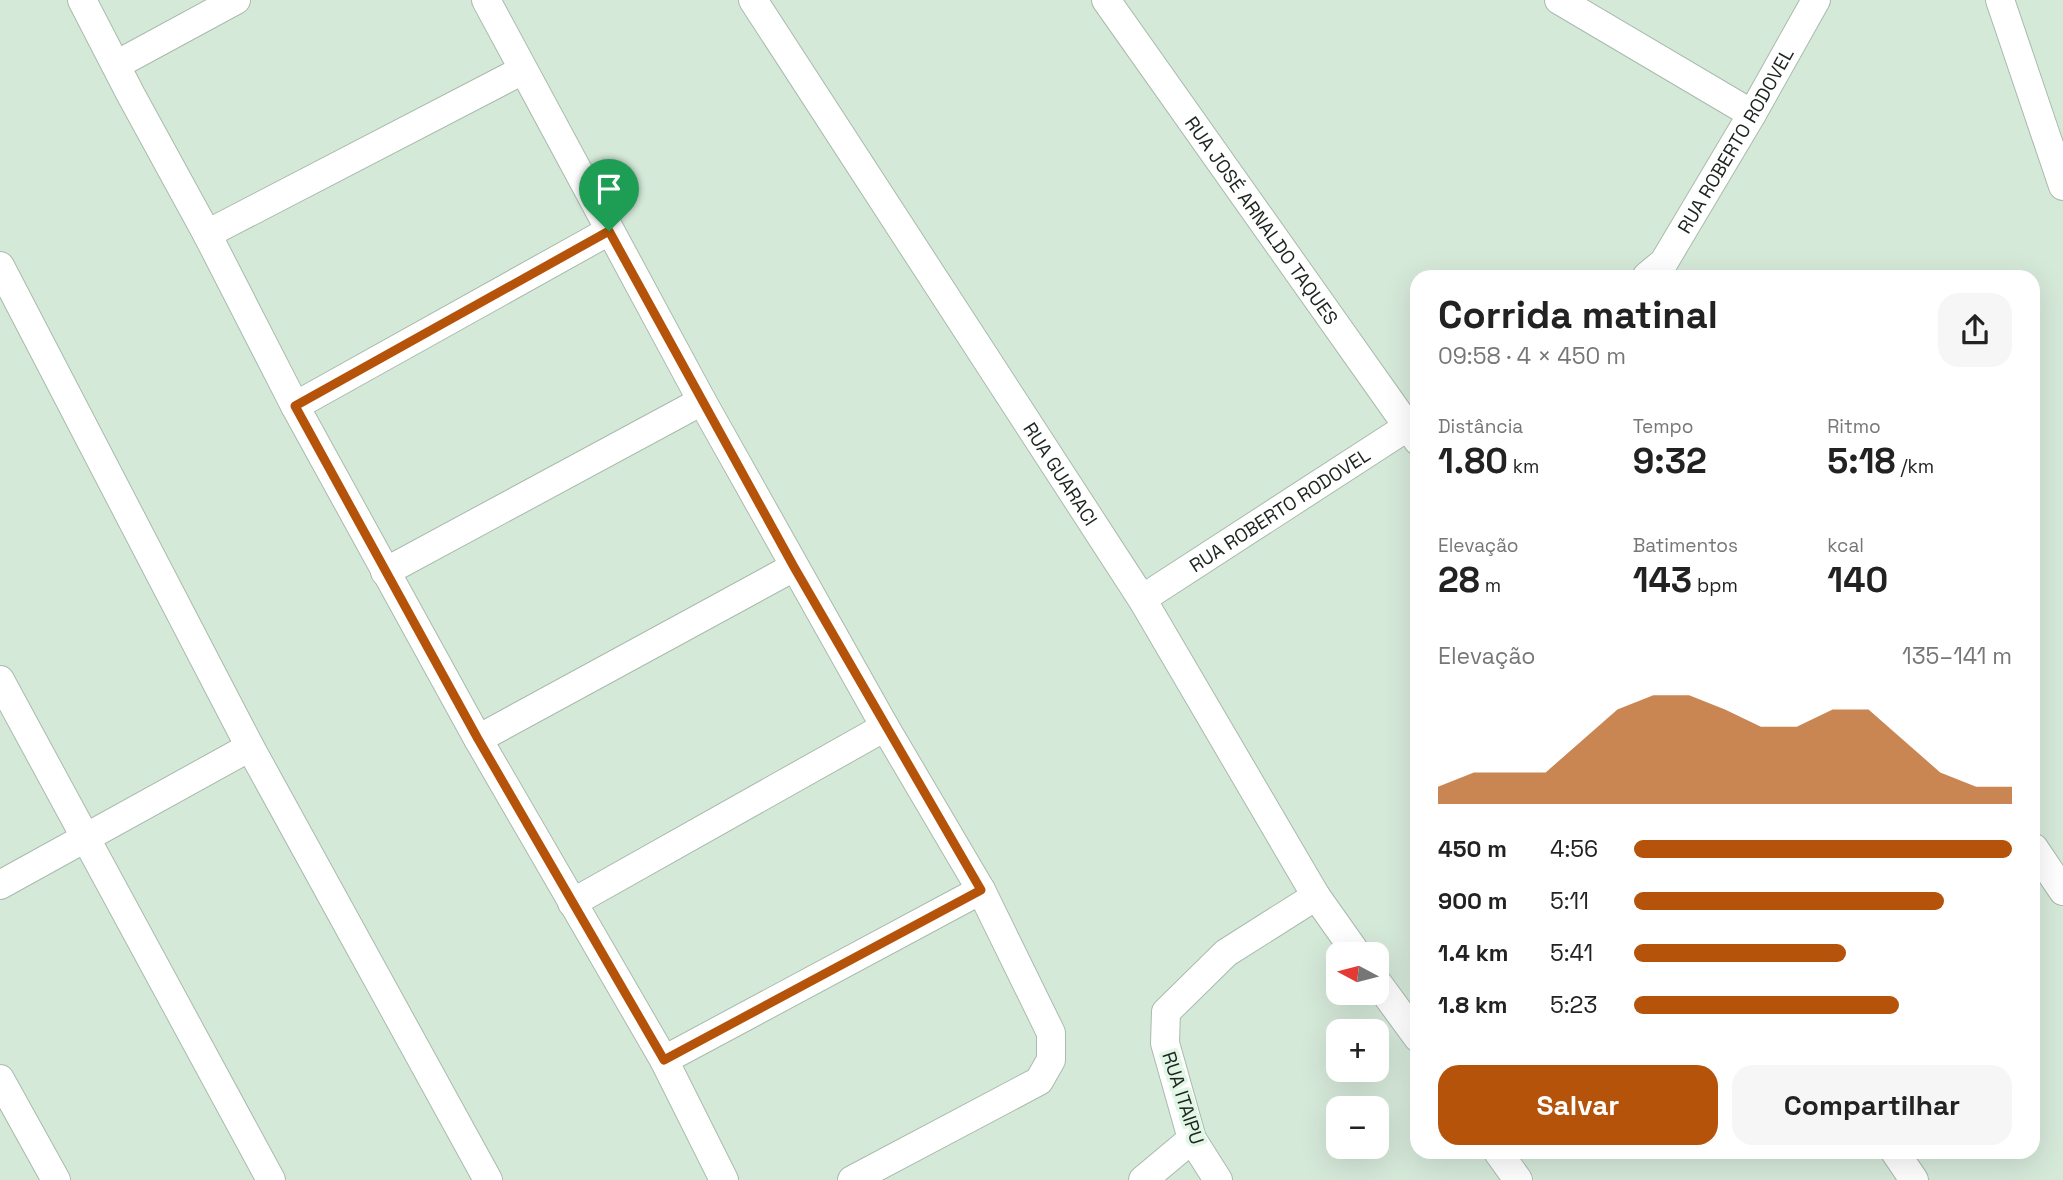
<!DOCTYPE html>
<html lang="pt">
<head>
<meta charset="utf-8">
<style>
	:root { --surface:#fff; --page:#f6f6f6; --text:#222; --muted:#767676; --accent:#b45309 }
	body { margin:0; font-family:"Space Grotesk",sans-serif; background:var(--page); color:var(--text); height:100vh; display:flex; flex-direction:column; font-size:26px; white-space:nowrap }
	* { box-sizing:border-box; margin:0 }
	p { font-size:23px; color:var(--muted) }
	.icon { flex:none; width:38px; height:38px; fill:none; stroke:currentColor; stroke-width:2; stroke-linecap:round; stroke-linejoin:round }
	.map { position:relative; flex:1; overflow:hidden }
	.drawer { position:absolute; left:1410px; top:270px; width:630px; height:889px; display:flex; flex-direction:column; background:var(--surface); border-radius:21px; box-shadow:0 7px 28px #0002 }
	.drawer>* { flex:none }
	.needle { width:46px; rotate:277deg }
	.fabs { position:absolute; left:1326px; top:942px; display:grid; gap:14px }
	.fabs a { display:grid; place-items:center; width:63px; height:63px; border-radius:14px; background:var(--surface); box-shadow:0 7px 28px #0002; font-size:35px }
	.pin { position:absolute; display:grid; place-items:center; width:60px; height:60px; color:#fff; margin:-72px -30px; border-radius:50% 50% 50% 0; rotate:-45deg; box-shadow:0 0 7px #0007 }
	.pin .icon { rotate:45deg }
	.round { display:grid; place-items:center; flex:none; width:74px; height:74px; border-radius:21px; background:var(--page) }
	.overview { display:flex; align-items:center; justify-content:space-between; height:119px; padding:0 28px }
	h1 { font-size:38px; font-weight:700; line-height:52px }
	.stats { display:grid; grid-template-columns:repeat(3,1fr); gap:10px; height:119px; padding:7px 28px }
	.stats div { display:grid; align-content:center }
	.stats b { font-size:35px; font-weight:700 }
	.stats small { font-size:19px; font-weight:400 }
	.stats p { font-size:19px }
	.chart { height:196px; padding:14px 28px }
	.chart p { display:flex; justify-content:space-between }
	.chart svg { width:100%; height:126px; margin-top:7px; fill:var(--accent); opacity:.7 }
	.action { display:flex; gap:14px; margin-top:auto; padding:14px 28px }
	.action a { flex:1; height:80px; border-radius:21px; background:var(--accent); color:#fff; font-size:28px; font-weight:700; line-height:80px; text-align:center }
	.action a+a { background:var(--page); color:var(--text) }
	ul { padding:0 28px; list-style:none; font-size:23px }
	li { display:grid; grid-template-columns:112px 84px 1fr; align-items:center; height:52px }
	li i { height:18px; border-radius:9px; background:var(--accent) }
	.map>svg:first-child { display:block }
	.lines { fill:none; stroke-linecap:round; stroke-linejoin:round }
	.street-casing { stroke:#a8bbac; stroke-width:30 }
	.street { stroke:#fff; stroke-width:28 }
	.route-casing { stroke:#fff; stroke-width:14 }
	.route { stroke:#b45309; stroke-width:9 }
	.labels { text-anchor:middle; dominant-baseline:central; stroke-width:7; stroke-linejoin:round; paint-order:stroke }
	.street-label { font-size:19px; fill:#1d241e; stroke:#e2f6e6 }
</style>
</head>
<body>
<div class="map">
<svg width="2063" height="1180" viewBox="0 0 2063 1180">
	<rect width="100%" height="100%" fill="#d5e9d9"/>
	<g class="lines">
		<defs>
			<g id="street">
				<polyline points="82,0 131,95 207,234 295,406 478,739 664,1060 724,1180"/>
				<polyline points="486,0 702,401 885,727 981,890 1051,1033 1051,1060 1039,1081 852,1180"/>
				<path id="s1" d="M 753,0 L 1142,599 L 1316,896 L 1357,954"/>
				<path id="s2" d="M 1106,0 L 1418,441"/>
				<polyline points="1559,0 1752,114"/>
				<polyline points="2000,0 2063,186"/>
				<polyline points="116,65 236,0"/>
				<polyline points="207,234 523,70"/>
				<polyline points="0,266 250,747 488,1180"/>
				<path id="s3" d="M 1647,276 L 1664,262 L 1752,114 L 1816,0"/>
				<polyline points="295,406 609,231"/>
				<polyline points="385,572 702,401"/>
				<path id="s4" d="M 1142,599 L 1418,420"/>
				<polyline points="0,680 271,1180"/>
				<polyline points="478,739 794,567"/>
				<polyline points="2034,848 2063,891"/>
				<polyline points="0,885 250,747"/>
				<polyline points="572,903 885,727"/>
				<polyline points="1377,982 1418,1038"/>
				<polyline points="664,1060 981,890"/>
				<polyline points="0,1079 56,1180"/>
				<polyline points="1498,1152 1518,1180"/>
				<polyline points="1895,1152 1914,1180"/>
				<polyline points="1143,1180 1192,1139"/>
				<polyline points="1218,1180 1192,1139 1165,1043 1166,1012 1226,953 1316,896"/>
			</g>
		</defs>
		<use href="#street" class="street-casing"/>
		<use href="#street" class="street"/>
	</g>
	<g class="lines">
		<defs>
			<polygon id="route" points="609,231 794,567 981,890 664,1060 478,739 295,406"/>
		</defs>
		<use href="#route" class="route-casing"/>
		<use href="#route" class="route"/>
	</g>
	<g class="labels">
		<g class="street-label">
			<text stroke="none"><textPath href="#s3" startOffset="163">RUA ROBERTO RODOVEL</textPath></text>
			<text stroke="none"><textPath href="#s2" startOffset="270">RUA JOSÉ ARNALDO TAQUES</textPath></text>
			<text stroke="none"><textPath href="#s1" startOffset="565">RUA GUARACI</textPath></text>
			<text stroke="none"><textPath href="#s4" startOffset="164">RUA ROBERTO RODOVEL</textPath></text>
			<text transform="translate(1183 1098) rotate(72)">RUA ITAIPU</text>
		</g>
	</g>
</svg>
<div class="fabs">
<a><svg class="needle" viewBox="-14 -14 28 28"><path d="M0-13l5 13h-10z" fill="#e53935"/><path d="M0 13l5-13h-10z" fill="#767676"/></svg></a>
<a>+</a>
<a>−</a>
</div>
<div class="pin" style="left:609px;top:231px;background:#1e9e55"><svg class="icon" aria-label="arrive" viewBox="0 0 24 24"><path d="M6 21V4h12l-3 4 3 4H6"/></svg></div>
<section class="drawer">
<div class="overview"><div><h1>Corrida matinal</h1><p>09:58 · 4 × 450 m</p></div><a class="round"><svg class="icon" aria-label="share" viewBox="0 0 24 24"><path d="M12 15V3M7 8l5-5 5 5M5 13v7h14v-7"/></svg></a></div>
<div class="stats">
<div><p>Distância</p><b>1.80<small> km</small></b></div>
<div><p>Tempo</p><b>9:32</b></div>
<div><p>Ritmo</p><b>5:18<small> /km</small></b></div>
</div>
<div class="stats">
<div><p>Elevação</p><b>28<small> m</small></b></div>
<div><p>Batimentos</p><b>143<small> bpm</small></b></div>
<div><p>kcal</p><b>140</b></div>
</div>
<div class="chart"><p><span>Elevação</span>135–141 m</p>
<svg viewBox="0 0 160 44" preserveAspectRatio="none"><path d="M0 44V38L10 33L20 33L30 33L40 22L50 11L60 6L70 6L80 11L90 17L100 17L110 11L120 11L130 22L140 33L150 38L160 38V44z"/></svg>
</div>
<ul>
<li><b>450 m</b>4:56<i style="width:100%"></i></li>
<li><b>900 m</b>5:11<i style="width:82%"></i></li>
<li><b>1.4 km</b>5:41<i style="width:56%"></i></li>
<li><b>1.8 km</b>5:23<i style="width:70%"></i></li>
</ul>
<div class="action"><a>Salvar</a><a>Compartilhar</a></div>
</section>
</div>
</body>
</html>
